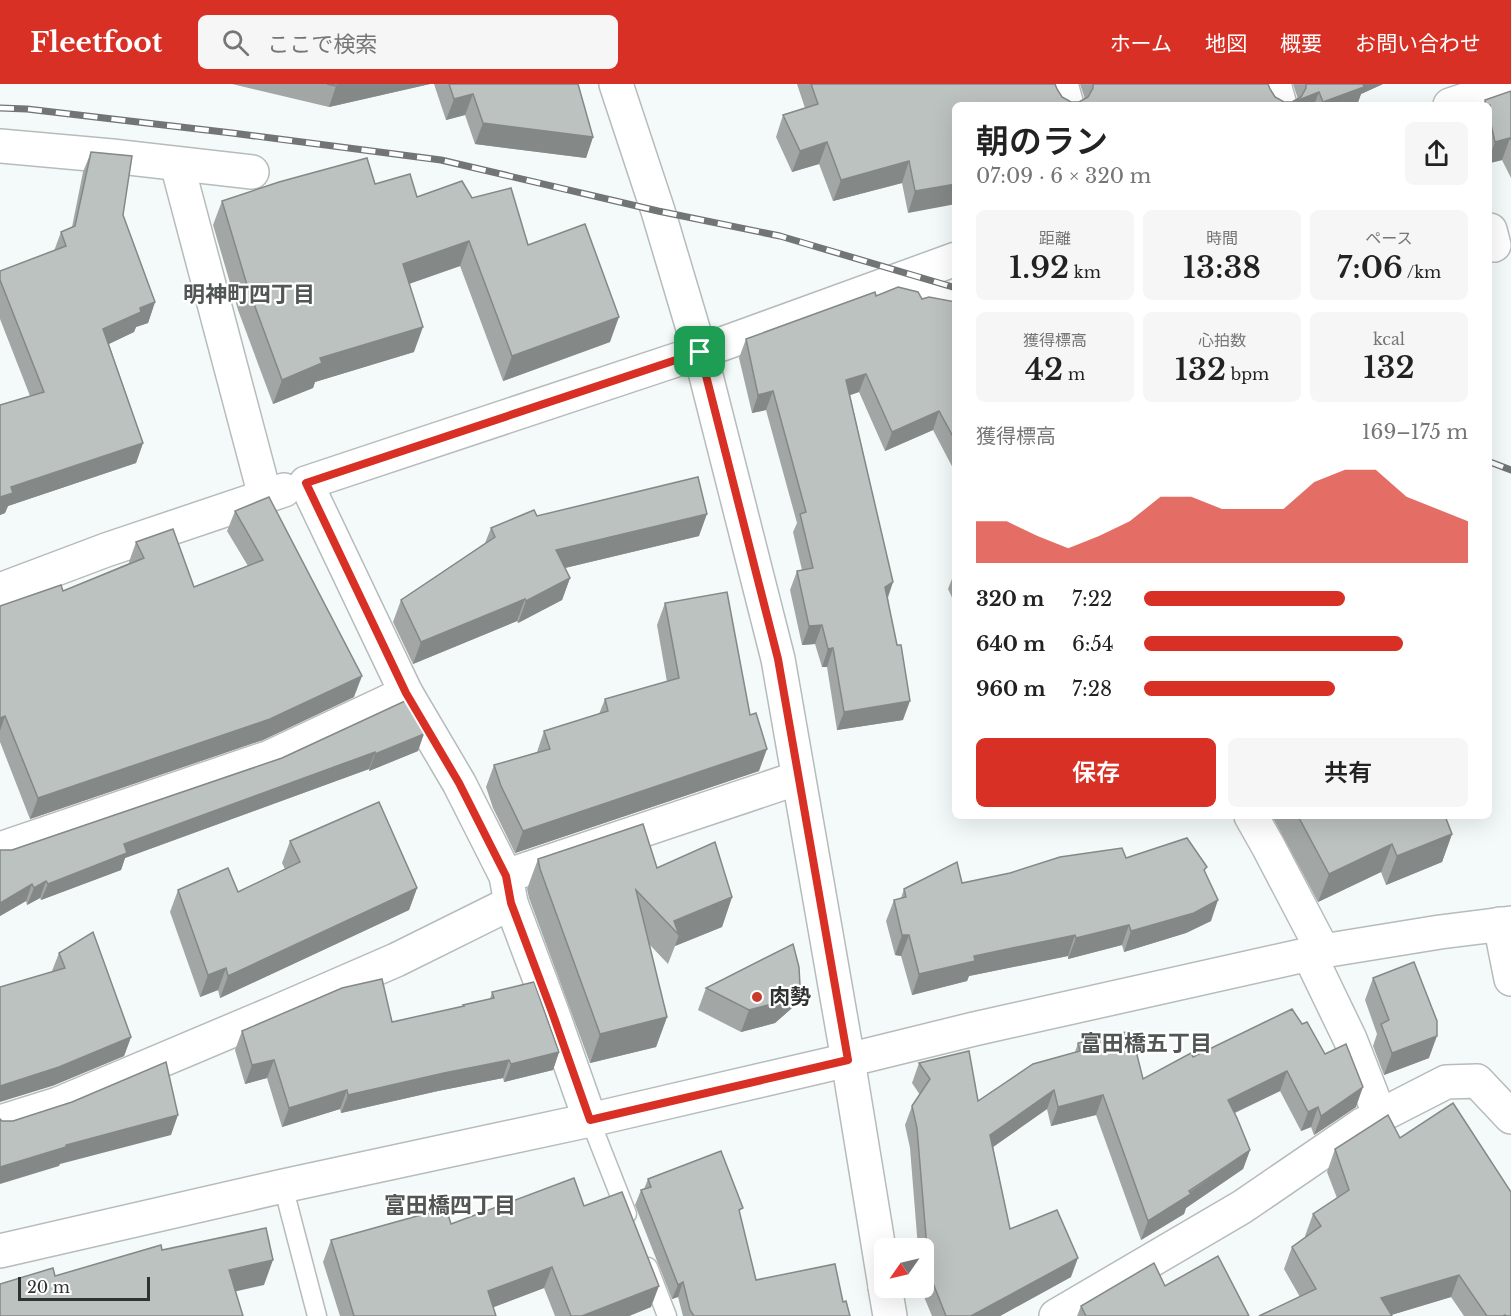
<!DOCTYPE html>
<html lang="ja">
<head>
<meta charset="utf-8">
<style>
	:root { --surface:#fff; --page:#f6f6f6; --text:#222; --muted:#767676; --accent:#d93025 }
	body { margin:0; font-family:"Libre Baskerville","Noto Sans JP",serif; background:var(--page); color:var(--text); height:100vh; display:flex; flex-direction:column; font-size:22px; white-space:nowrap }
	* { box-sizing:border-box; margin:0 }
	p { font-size:20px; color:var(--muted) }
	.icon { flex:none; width:33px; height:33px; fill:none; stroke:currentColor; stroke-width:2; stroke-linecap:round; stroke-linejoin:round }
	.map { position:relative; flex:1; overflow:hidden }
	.sheet { position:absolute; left:952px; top:18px; width:540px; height:717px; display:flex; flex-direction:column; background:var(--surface); border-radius:9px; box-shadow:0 6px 24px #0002 }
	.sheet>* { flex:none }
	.needle { width:39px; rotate:236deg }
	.tools { position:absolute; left:874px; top:1154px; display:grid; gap:12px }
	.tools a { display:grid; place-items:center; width:60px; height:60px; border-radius:9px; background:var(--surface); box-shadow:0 6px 24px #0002; font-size:30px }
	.scale { position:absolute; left:18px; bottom:15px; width:132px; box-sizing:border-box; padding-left:6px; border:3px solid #303232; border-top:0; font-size:16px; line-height:21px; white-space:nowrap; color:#303232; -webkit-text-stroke:4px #fff; paint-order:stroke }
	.pin { position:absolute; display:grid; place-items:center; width:51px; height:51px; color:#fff; margin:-26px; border-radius:12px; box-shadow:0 3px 9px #0006 }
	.round { display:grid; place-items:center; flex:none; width:63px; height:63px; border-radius:9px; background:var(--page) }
	.summary { display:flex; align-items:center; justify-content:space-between; height:102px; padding:0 24px }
	h1 { font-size:33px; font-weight:600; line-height:45px }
	.figures { display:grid; grid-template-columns:repeat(3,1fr); gap:9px; height:102px; padding:6px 24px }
	.figures div { display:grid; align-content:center; border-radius:9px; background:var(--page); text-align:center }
	.figures b { font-size:30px; font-weight:600 }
	.figures small { font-size:16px; font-weight:400 }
	.figures p { font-size:16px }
	.chart { height:168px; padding:12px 24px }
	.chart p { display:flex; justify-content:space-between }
	.chart svg { width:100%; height:108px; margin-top:6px; fill:var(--accent); opacity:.7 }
	.action { display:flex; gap:12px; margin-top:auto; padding:12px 24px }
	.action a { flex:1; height:69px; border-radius:9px; background:var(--accent); color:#fff; font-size:24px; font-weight:600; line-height:69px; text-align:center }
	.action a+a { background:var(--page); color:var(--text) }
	ul { padding:0 24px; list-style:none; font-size:20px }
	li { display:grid; grid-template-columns:96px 72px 1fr; align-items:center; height:45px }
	li i { height:15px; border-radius:8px; background:var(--accent) }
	header { display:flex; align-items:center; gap:36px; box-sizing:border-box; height:84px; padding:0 30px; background:var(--accent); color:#fff }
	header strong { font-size:28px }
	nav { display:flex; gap:33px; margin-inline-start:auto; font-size:21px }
	.search { width:420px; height:54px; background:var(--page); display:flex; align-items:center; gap:15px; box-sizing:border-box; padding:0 21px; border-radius:9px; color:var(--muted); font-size:22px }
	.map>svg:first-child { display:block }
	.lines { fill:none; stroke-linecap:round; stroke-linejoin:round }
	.service-casing { stroke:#b6bcbb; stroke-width:21 }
	.minor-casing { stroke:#b6bcbb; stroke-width:36 }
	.tertiary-casing { stroke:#b6bcbb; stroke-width:36 }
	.service { stroke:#fff; stroke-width:18 }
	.minor { stroke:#fff; stroke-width:33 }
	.tertiary { stroke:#fff; stroke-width:33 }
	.rail-casing { stroke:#727575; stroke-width:7 }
	.rail { stroke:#fff; stroke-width:4.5; stroke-dasharray:14; stroke-linecap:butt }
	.wall { fill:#a2a7a5 }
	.shaded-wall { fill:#848886 }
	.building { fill:#bcc2c0; stroke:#848886; stroke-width:1.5 }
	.route-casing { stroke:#fff; stroke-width:12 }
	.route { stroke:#d93025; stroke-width:8 }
	.poi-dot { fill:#c73a2c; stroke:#fff; stroke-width:2 }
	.labels { text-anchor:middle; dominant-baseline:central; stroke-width:4.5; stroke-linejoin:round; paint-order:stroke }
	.poi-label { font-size:21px; font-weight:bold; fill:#303232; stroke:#fff; text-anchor:start }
	.neighbourhood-label { font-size:22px; font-weight:bold; fill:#505654; stroke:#fff }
</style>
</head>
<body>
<header>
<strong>Fleetfoot</strong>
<div class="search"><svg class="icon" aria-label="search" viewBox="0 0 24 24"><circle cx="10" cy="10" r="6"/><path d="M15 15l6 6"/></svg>ここで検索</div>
<nav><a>ホーム</a><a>地図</a><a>概要</a><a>お問い合わせ</a></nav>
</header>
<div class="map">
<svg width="1511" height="1232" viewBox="0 0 1511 1232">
	<rect width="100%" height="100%" fill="#f4faf9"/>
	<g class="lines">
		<defs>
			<g id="service">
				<polyline points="590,1036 627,1130"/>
				<polyline points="283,1102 317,1232"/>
				<polyline points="648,1183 667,1232"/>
			</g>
			<g id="minor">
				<polyline points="1061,0 1067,21"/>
				<polyline points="1274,0 1280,21"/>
				<polyline points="1450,21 1498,5 1510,0"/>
				<polyline points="0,62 112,72 252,88"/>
				<polyline points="177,80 265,412"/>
				<polyline points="1490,146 1494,161"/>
				<polyline points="887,201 956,219"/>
				<polyline points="0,506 106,466 284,406"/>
				<polyline points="1251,732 1268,762 1323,867"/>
				<polyline points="0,765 270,673 406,609"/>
				<polyline points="506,792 798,694"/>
				<polyline points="1500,840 1511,895"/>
				<polyline points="1309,870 1350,955 1380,1032"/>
				<polyline points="590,1036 552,928 511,819 506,792 459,699 406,609 306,399 700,268 956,175"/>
				<polyline points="0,1038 58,1020 276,928 396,876 511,819"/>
				<polyline points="1056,1232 1242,1123 1362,1041 1446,998 1477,997 1511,1033"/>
			</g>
			<g id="tertiary">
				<polyline points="616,0 658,127 700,268 778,575 848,976 885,1202"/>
				<polyline points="0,1167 283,1102 590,1036 848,976 974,945 1323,867 1440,848 1511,839"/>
				<polyline points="885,1203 890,1232"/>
			</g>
		</defs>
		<use href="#service" class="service-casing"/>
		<use href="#minor" class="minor-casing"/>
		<use href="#tertiary" class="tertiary-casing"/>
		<use href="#service" class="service"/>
		<use href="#minor" class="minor"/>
		<use href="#tertiary" class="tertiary"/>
		<defs>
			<g id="rail">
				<polyline points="0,24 27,25 232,49 441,76 658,127 780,152 956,204"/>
				<polyline points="1490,378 1511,386"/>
			</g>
		</defs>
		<use href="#rail" class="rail-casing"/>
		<use href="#rail" class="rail"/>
	</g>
	<g class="wall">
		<polygon points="232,0 430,0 329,23"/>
		<polygon points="434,0 578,0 593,53 586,74 475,60 465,31 446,36"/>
		<polygon points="797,0 1055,0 1057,5 1062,13 1071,18 1079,18 1085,15 1080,0 1268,0 1270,5 1275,13 1284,18 1292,18 1298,15 1293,0 1383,0 1361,10 1357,21 956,21 908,129 902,99 833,117 819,80 792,88 776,53 783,31 805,24"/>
		<polygon points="1511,7 1511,94 1502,76 1490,79 1490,21 1483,21 1485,16"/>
		<polygon points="91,68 123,131 155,218 148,239 136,243 134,248 109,260 143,359 136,379 8,422 5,429 0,431 0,321 30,312 0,235 0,196 54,167 61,148 72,143 83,88"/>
		<polygon points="375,100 417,113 472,114 528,161 610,258 503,297 460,182 409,200 414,268 315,298 313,304 273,320 238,226 213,141 222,117"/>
		<polygon points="876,212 956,218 956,390 933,346 885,367 859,308 850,311 893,498 888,514 903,636 837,646 827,583 822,583 815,560 802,561 790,506 797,487 802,486 793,448 797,439 766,326 752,329 739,274 746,255"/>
		<polygon points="235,427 354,613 263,656 30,735 0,658 0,522 63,507 129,479 129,478 136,458 194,503 248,482 227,447"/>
		<polygon points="537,432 699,452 565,484 570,494 562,516 518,539 517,537 413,580 393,538 401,516 485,459 491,444"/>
		<polygon points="955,487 956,487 956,522 948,505"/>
		<polygon points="665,519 759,687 515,769 493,724 486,703 494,681 537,668 544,647 599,630 605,615 667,598 657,541"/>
		<polygon points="418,667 369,687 369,685 125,774 121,786 41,816 40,814 27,821 26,817 0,832 0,766 12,766 282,674"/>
		<polygon points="1272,732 1445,732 1452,750 1442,778 1386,801 1381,788 1318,818"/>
		<polygon points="290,757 417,804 409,826 220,914 218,906 200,913 170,828 178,806 238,808 285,785 282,779"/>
		<polygon points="1126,774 1205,789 1211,837 1186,849 1124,868 1122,861 1068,875 1068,872 969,892 967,897 912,911 901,872 895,871 886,837 894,816 901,814 904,805 962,799"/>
		<polygon points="538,775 657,784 732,813 722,843 675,862 668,880 649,860 667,933 656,963 590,979 529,814 527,805"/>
		<polygon points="59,869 131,953 124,972 52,1002 52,887"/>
		<polygon points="1373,894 1429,974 1384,991 1373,962 1377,950 1365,916"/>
		<polygon points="706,904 792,924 775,939 741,948 698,926"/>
		<polygon points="492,908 559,968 553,986 504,998 503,994 438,1007 341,1029 340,1025 282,1043 267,994 245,1000 235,966 242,947 392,938 463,922 463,921 490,915"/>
		<polygon points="1302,940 1325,970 1356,1023 1314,1051 1311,1043 1301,1047 1280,1007 1235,1029 1250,1066 1243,1085 1186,1124 1184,1130 1141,1156 1096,1031 1051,1042 1047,1025 993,1063 1010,1145 1071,1193 1000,1232 932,1232 922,1208 922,1203 924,1203 924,1164 918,1164 910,1064 905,1041 912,1022 920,1011 912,999 919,979 978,1017 1075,968 1078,959 1143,995 1193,973"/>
		<polygon points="1400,1054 1511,1232 1464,1232 1451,1213 1391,1231 1300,1213 1284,1185 1292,1163 1306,1153 1305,1152 1313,1130 1337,1114 1327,1088 1335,1065"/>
		<polygon points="648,1095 740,1132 756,1196 843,1218 850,1232 683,1232 678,1213 672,1215 635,1121 641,1106 644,1105"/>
		<polygon points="584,1122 651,1223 629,1232 555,1232 544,1204 493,1223 496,1232 340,1232 323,1178 331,1156"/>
		<polygon points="1165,1202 1249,1232 1077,1232 1081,1222"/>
	</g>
	<g class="shaded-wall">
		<polygon points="346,0 430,0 329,23 336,2"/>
		<polygon points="1357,0 1383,0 1361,10 1357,21 1322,21 1323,18"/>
		<polygon points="1319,8 1314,21 1286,21"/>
		<polygon points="473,10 465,31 446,36 454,15"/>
		<polygon points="483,39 593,53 586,74 475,60"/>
		<polygon points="1510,54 1502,76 1490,79 1490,72 1495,58"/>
		<polygon points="827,58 819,80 792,88 800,67"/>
		<polygon points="909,77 902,99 833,117 841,96"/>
		<polygon points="956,100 956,120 908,129 915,107"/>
		<polygon points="469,157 460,182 394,205 403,180"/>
		<polygon points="155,218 148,239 136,243 134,248 96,266 103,245 140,224"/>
		<polygon points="619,233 610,258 503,297 512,272"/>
		<polygon points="423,243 414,268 315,298 313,304 273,320 282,296 320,274"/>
		<polygon points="866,290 859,308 839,315 846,296"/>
		<polygon points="773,307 766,326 752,329 758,311"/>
		<polygon points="939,327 933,346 885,367 892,348"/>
		<polygon points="143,359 136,379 8,422 5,429 0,431 0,413 11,403"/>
		<polygon points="707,430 699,452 548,488 556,466"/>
		<polygon points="570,494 562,516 518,539 526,517"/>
		<polygon points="893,498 886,517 885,503"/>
		<polygon points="525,515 517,537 413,580 421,558"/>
		<polygon points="822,541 815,560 802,561 809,542"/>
		<polygon points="833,564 827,583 822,583 828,565"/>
		<polygon points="362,592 354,613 263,656 30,735 38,714"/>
		<polygon points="910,617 903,636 837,646 844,628"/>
		<polygon points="5,632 0,647 0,634"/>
		<polygon points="424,650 418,667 369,687 375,670"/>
		<polygon points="767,665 759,687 515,769 523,747"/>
		<polygon points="375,668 369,685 125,774 121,786 41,816 48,800 124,760"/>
		<polygon points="1452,750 1442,778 1386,801 1397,772"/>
		<polygon points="1392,760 1381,788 1318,818 1329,790"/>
		<polygon points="46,797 40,814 27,821 34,804"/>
		<polygon points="32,800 26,817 0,832 0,819"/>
		<polygon points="417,804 409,826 220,914 228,892"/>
		<polygon points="732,813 722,843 675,862 679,851 674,837"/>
		<polygon points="1218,816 1211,837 1186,849 1124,868 1131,847"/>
		<polygon points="1129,841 1122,861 1068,875 1076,854"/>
		<polygon points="902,851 909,851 901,872 895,871"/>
		<polygon points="1075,851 1068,872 969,892 967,897 912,911 919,890 974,872"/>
		<polygon points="226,884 218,906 200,913 208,891"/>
		<polygon points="800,902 792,924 775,939 741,948 749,926"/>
		<polygon points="667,933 656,963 590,979 600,950"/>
		<polygon points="1437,952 1429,974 1384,991 1392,969"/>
		<polygon points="131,953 124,972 52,1002 0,1018 0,1002"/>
		<polygon points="559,968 553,986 504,998 511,980"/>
		<polygon points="274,976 267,994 245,1000 252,981"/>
		<polygon points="509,976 503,994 438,1007 341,1029 348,1011 444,989"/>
		<polygon points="1287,987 1280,1007 1221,1035 1228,1016"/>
		<polygon points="1363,1003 1356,1023 1314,1051 1321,1032"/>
		<polygon points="347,1006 340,1025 282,1043 289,1024"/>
		<polygon points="1054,1006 1047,1025 983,1070 990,1051"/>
		<polygon points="1103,1011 1096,1031 1051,1042 1058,1023"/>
		<polygon points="1318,1023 1311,1043 1301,1047 1308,1028"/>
		<polygon points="178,1031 171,1051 60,1080 59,1082 0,1100 0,1083 66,1061"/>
		<polygon points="1250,1066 1243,1085 1186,1124 1184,1130 1141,1156 1148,1137"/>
		<polygon points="1078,1174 1071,1193 1000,1232 971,1232"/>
		<polygon points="273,1176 264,1201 220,1211 229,1186"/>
		<polygon points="552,1183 544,1204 481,1228 488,1207"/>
		<polygon points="1459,1191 1451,1213 1388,1232 1381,1214"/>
		<polygon points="683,1198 678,1213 672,1215 678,1201"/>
		<polygon points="659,1202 651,1223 629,1232 582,1232"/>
	</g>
	<g class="building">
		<polygon points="327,0 346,0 336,2"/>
		<polygon points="449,0 578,0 593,53 483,39 473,10 454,15"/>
		<polygon points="811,0 1055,0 1057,5 1062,13 1071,18 1079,18 1088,13 1093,4 1093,0 1268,0 1270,5 1275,13 1284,18 1292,18 1301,13 1306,4 1306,0 1363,0 1364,3 1323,18 1319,8 1286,21 956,21 956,100 915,107 909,77 841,96 827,58 800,67 783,31 818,20"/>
		<polygon points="1511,7 1511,56 1510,54 1495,58 1490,36 1490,21 1486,21 1485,16"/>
		<polygon points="91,68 132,72 123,131 155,218 140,224 141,228 103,245 143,359 11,403 13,409 0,413 0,321 44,308 0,196 0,187 66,162 61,148 75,142"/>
		<polygon points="367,74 375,100 410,90 417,113 462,97 472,114 511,104 528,161 585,140 619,233 512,272 469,157 403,180 423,243 320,274 322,279 282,296 247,201 222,117 279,98"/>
		<polygon points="898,203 918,208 922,215 929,213 956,218 956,358 939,327 892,348 866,290 846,296 893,498 885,503 897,561 901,561 910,617 844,628 833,564 828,565 822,541 809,542 797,487 813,484 800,430 806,428 773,307 758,311 746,255 875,208 876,212"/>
		<polygon points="698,393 707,430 556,466 570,494 526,517 525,515 421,558 401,516 495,453 491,444 534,426 537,432"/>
		<polygon points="269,413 362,592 270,635 38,714 5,632 0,634 0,522 61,501 63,507 144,474 136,458 173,445 194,503 263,476 235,427"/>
		<polygon points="727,508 750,631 756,629 767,665 523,747 501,702 494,681 550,665 544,647 608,627 605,615 679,594 665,519"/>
		<polygon points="405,617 424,650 375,670 375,668 124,760 127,769 48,800 46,797 34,804 32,800 0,819 0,766 12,766 282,674"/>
		<polygon points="379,718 417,804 228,892 226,884 208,891 178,806 228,784 238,808 300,778 290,757"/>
		<polygon points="1298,732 1445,732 1452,750 1397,772 1392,760 1329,790"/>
		<polygon points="643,740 657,784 715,758 732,813 674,837 679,851 636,806 667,933 600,950 540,785 538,775"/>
		<polygon points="1187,754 1207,783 1204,786 1218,816 1194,829 1131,847 1129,841 1076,854 1075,851 974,872 975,877 919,890 909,851 902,851 894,816 906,813 904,805 957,778 962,799 1010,789 1060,773 1122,764 1126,774"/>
		<polygon points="93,848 131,953 59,983 0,1002 0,903 65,884 59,869"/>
		<polygon points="793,860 799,883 800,902 783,917 749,926 706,904"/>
		<polygon points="1414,878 1437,937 1437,952 1392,969 1381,940 1389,936 1373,894"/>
		<polygon points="382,895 392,938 464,922 463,921 494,914 492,908 534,898 559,968 511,980 509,976 444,989 348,1011 347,1006 289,1024 274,976 252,981 242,947 342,904"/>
		<polygon points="1292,925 1302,940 1307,938 1325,970 1346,960 1363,1003 1321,1032 1318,1023 1308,1028 1287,987 1228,1016 1237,1034 1250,1066 1189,1107 1191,1110 1148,1137 1103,1011 1058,1023 1054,1006 990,1051 1010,1145 1057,1126 1078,1174 971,1232 946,1232 929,1189 917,1044 912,1022 930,995 919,979 969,967 978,1017 1033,980 1080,967 1078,959 1131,947 1143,995 1191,969 1193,973"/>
		<polygon points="166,978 178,1031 66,1061 66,1063 0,1083 0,1035 2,1037 13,1037 72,1018"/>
		<polygon points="1453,1019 1511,1108 1511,1232 1506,1232 1505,1231 1503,1232 1487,1232 1459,1191 1381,1214 1392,1232 1259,1232 1316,1205 1292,1163 1321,1142 1313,1130 1349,1106 1335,1065 1388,1031 1400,1054"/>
		<polygon points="721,1067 743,1124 739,1126 756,1196 835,1180 843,1218 846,1217 850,1232 694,1232 690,1226 683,1198 678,1201 641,1106 651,1103 648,1095"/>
		<polygon points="574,1094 584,1122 622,1108 659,1202 582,1232 571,1232 552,1183 488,1207 496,1232 354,1232 331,1156 446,1124 451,1140"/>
		<polygon points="266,1144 273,1176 229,1186 243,1232 0,1232 0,1200 53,1184 55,1192 161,1161 162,1166"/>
		<polygon points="1218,1172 1249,1232 1086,1232 1081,1222 1154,1179 1165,1202"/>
	</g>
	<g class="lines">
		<defs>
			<polygon id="route" points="700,268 778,575 848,976 590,1036 552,928 511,819 506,792 459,699 406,609 306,399"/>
		</defs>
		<use href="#route" class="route-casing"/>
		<use href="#route" class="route"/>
	</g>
	<circle class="poi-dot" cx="757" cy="913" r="6"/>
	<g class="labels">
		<g class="poi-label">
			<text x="769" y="913">肉勢</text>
		</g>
		<g class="neighbourhood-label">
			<text x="249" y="210">明神町四丁目</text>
			<text x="1146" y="959">富田橋五丁目</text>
			<text x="450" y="1121">富田橋四丁目</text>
		</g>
	</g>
</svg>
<div class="tools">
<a><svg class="needle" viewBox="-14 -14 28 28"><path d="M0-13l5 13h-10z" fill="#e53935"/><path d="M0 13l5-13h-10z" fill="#767676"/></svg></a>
</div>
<div class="scale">20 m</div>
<div class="pin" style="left:700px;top:268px;background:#1e9e55"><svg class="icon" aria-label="arrive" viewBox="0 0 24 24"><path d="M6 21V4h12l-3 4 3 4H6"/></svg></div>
<section class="sheet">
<div class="summary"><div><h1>朝のラン</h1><p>07:09 · 6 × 320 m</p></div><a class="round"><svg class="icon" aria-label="share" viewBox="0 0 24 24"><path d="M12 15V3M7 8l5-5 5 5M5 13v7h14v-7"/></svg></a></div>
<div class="figures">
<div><p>距離</p><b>1.92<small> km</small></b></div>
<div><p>時間</p><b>13:38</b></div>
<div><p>ペース</p><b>7:06<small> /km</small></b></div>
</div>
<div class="figures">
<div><p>獲得標高</p><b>42<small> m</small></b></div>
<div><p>心拍数</p><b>132<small> bpm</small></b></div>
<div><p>kcal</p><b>132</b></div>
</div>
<div class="chart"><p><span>獲得標高</span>169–175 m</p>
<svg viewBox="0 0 160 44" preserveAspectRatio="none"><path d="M0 44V27L10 27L20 33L30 38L40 33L50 27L60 17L70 17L80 22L90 22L100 22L110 11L120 6L130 6L140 17L150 22L160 27V44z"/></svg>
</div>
<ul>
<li><b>320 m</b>7:22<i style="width:62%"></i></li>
<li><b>640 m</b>6:54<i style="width:80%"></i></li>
<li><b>960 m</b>7:28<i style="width:59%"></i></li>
</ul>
<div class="action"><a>保存</a><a>共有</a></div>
</section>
</div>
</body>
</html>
